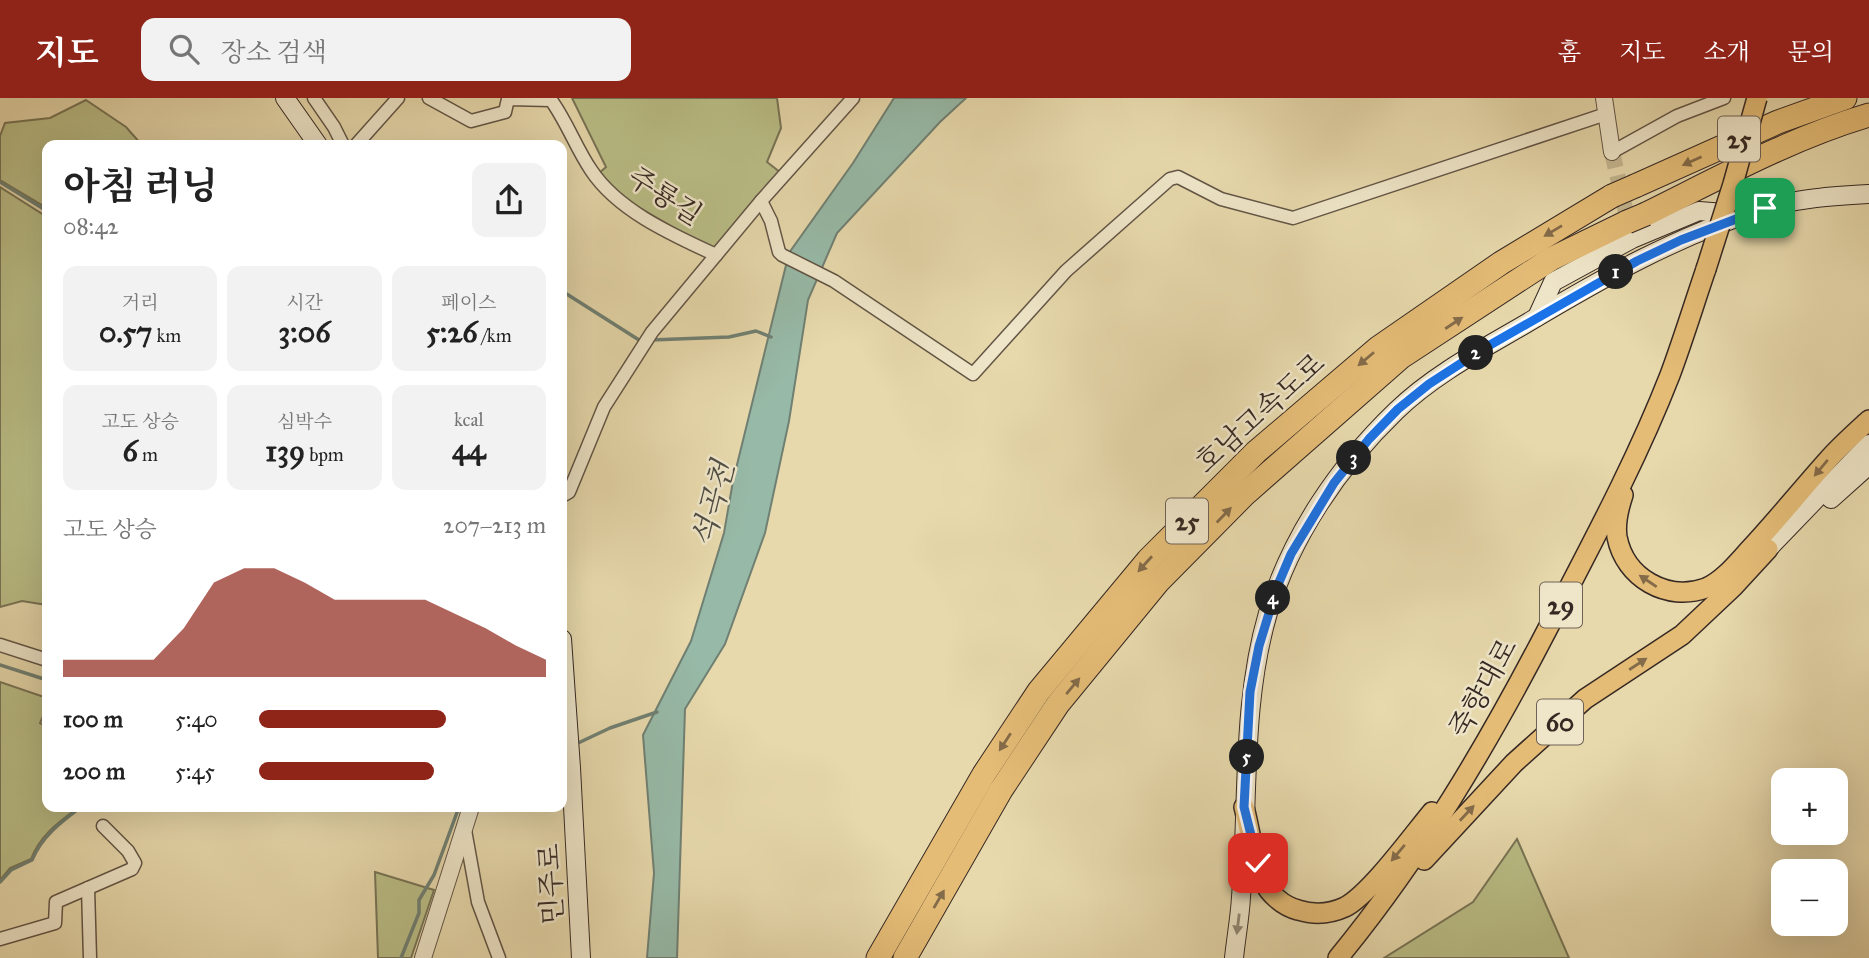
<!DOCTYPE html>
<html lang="ko">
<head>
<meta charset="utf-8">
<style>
	:root { --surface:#fff; --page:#f2f2f2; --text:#222; --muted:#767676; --accent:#8f2418 }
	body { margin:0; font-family:"IM FELL Great Primer","Noto Serif KR",serif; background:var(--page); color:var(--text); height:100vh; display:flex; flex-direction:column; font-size:26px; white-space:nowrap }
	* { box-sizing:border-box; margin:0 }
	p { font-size:23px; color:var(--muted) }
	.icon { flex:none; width:38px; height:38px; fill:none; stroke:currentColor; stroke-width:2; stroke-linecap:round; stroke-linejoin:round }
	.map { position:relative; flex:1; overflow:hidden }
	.side { position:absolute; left:42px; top:42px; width:525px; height:672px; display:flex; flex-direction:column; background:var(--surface); border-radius:14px; box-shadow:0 7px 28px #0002 }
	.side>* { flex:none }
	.tools { position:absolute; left:1771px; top:670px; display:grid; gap:14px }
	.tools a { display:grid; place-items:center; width:77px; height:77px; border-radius:14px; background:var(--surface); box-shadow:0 7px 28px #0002; font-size:35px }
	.pin { position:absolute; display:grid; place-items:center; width:60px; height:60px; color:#fff; margin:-30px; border-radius:14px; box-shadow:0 4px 10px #0006 }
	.km { position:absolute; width:35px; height:35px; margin:-18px; border-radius:50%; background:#222; color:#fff; font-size:19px; line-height:35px; text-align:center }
	.round { display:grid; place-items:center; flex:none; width:74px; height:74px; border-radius:14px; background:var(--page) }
	.summary { display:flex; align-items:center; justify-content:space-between; height:119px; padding:0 21px }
	h1 { font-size:38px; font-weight:700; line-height:52px }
	.stats { display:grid; grid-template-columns:repeat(3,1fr); gap:10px; height:119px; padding:7px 21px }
	.stats div { display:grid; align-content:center; border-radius:14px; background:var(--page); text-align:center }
	.stats b { font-size:30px; font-weight:700 }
	.stats small { font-size:19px; font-weight:400 }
	.stats p { font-size:19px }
	.chart { height:196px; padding:14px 21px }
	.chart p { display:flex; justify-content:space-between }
	.chart svg { width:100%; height:126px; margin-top:7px; fill:var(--accent); opacity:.7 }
	ul { padding:0 21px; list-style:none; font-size:23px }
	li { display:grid; grid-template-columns:112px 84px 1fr; align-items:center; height:52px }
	li i { height:18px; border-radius:9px; background:var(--accent) }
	header { display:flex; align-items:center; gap:42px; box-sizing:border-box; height:98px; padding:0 35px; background:var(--accent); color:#fff }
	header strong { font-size:33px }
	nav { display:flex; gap:38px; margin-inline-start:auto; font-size:24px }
	.search { width:490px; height:63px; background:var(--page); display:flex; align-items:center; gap:18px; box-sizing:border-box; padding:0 24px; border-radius:14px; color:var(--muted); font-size:26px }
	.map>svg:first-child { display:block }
	.green { fill:#babe87; stroke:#787456; stroke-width:2 }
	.water { fill:#97baa8; stroke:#708073; stroke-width:2 }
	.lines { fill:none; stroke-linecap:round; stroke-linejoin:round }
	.stream { stroke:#708073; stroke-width:3.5 }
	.tertiary-tunnel { stroke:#c4b691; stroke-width:16; stroke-dasharray:16 8; stroke-linecap:butt }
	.minor-casing { stroke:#625546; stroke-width:15 }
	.tertiary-casing { stroke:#625546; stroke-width:18 }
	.secondary-casing { stroke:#362924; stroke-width:20 }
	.primary-casing { stroke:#362924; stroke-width:22 }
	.motorway-casing { stroke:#362924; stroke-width:25 }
	.minor { stroke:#efe6c9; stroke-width:12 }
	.tertiary { stroke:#efe6c9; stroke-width:16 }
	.secondary { stroke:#efe6c9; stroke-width:18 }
	.primary { stroke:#e4bc76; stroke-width:19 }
	.motorway { stroke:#e4bc76; stroke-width:23 }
	.primary-bridge-casing { stroke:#362924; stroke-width:22; stroke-linecap:butt }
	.motorway-bridge-casing { stroke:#362924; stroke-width:25; stroke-linecap:butt }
	.primary-bridge { stroke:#e4bc76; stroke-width:19 }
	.motorway-bridge { stroke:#e4bc76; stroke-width:23 }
	.oneway { fill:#846b49 }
	.oneway2 { fill:#928876 }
	.route-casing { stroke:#fff; stroke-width:14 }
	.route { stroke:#1a73e8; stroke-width:9 }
	.labels { text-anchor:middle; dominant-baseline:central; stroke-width:5; stroke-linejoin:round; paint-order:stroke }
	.shield { fill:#efe6c9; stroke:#6e6256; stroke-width:2 }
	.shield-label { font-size:26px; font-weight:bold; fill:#362924 }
	.street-label { font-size:28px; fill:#362924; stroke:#efe6c9 }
	.water-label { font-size:30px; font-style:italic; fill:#4e4d45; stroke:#efe6c9 }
</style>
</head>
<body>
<header>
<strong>지도</strong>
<div class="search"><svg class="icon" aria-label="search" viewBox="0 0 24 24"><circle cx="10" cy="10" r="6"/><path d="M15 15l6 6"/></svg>장소 검색</div>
<nav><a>홈</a><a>지도</a><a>소개</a><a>문의</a></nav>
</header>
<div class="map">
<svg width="1869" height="860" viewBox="0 0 1869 860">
	<rect width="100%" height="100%" fill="#e7d9ac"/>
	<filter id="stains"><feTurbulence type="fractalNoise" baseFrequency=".00286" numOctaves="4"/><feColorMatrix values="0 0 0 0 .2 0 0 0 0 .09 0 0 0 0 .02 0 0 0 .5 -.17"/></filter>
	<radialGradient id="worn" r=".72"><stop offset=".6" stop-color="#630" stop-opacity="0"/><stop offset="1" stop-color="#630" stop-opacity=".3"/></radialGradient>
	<g class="green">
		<polygon points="572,0 777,0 781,30 767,64 781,75 714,153 628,103 598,76 606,69"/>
		<polygon points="86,2 126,29 142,47 47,47 47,110 0,82 0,38 5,25 50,20"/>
		<polygon points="0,89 47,119 47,507 22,503 0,509"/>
		<path d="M 0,584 L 47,600 L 47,609 L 40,625 L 47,629 L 47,709 L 79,709 C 59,724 40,737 31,761 L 10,770 L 0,782 Z"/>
		<polygon points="1517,741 1569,860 1384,860 1473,804"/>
		<polygon points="375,774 434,792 411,860 378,860"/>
	</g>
	<polygon class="water" points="894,0 966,0 940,24 837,135 808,202 789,323 765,435 725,546 685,611 677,860 647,860 654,775 643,637 691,543 724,435 733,383 789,155 853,65"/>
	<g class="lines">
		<g class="stream">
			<polyline points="0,84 47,113"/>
			<polyline points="562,193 639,242 643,242"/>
			<polyline points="651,242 729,239 756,233 771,239"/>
			<polyline points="0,567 47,582"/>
			<polyline points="576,646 610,630 657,614"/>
			<path d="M 0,784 L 11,772 L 32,762 C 42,738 61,724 81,709"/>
			<polyline points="401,860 419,815 419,802 434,777 459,709"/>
		</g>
		<polyline class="tertiary-tunnel" points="1612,54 1630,132"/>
		<defs>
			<g id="minor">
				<polyline points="314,0 334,29 343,47"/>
				<path d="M 429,0 L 471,23 L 505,14 L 508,1 L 551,2 C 567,24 576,50 591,72 C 618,113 673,137 716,157"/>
				<polyline points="356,47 398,0"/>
				<polyline points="1612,54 1677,18 1724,0"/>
				<polyline points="761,103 771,123 779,154 782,157 834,183 973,276 1066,173 1170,81 1178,79 1221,101 1293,120 1606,16"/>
				<polyline points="562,398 569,394 604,309 652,234 761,103 853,0"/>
				<polyline points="0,547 47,562"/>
				<polyline points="465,732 478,804 499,860"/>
				<polyline points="88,790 90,860"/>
				<polyline points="0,841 55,825 56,804 132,771 135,765 128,753 103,728"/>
			</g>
			<g id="tertiary">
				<polyline points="1604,0 1612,54"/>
				<polyline points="423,860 471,709"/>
			</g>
			<g id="secondary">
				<polyline points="285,0 318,47"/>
				<polyline points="1537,219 1553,184 1632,141 1699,113 1737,116"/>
				<polyline points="1831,401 1869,367"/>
				<polyline points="1768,451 1869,346"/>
				<polyline points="562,541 571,670 581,860"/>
				<path d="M 1234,860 C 1236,840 1240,819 1241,799 C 1249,703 1241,607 1268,515 C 1291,438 1339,368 1396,313 C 1432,278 1479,253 1522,228 C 1599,182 1677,137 1764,111 C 1798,100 1834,98 1869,96"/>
			</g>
			<g id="primary">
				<path d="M 1623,397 C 1619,409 1615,426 1617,439 C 1625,480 1667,504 1706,490 C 1723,483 1738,464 1750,451 C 1777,422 1801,392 1827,363 C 1840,348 1855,335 1869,322"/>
				<path d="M 1244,709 C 1250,732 1253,759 1263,782 C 1269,796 1283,808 1298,812 C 1314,817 1330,816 1345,809 C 1370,796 1412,738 1432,714"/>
				<polyline points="1424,762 1514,665 1585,601 1682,537 1733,489 1768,451"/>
				<path d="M 1338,860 C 1421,759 1488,646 1548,530 C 1591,447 1636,364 1670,277 C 1683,242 1694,206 1706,171"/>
			</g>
			<g id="motorway">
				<polyline points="1635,88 1778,24 1845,0"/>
				<path d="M 1646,116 C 1719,80 1791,40 1869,17"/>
				<polyline points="878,860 984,676 1039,593 1148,462 1256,354 1378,250 1501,165 1612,98"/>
				<polyline points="905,860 1001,692 1058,606 1158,484 1245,396 1401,259 1551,161 1627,124"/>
			</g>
		</defs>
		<use href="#minor" class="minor-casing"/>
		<use href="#tertiary" class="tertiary-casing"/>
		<use href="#secondary" class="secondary-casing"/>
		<use href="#primary" class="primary-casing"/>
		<use href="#motorway" class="motorway-casing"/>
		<use href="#minor" class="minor"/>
		<use href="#tertiary" class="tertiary"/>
		<use href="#secondary" class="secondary"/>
		<use href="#primary" class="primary"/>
		<use href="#motorway" class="motorway"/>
		<defs>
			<polyline id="primary-bridge" points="1706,171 1733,86 1757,0"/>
			<g id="motorway-bridge">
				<polyline points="1612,98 1635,88"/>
				<polyline points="1627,124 1646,116"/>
			</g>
		</defs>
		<use href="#primary-bridge" class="primary-bridge-casing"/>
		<use href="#motorway-bridge" class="motorway-bridge-casing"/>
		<use href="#primary-bridge" class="primary-bridge"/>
		<use href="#motorway-bridge" class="motorway-bridge"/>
	</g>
	<defs><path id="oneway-solid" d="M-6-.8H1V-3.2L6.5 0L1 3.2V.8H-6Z" transform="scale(1.75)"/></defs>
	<g class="oneway">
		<use href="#oneway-solid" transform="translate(1692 63) rotate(156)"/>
		<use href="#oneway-solid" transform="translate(1553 133) rotate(149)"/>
		<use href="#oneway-solid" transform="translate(1454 225) rotate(-33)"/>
		<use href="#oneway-solid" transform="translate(1366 261) rotate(140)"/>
		<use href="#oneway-solid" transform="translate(1821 370) rotate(130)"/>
		<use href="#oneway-solid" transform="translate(1224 417) rotate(-46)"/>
		<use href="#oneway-solid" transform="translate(1145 466) rotate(132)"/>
		<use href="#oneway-solid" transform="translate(1648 483) rotate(-146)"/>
		<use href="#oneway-solid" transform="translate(1638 566) rotate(-33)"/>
		<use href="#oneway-solid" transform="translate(1073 588) rotate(-50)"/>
		<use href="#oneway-solid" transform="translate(1005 644) rotate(123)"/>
		<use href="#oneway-solid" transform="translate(1467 715) rotate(-47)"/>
		<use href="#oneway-solid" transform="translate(1398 755) rotate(130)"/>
		<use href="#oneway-solid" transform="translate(939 801) rotate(-60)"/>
	</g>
	<use class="oneway2" href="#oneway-solid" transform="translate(1238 826) rotate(97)"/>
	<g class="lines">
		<defs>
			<polyline id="route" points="1258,765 1244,709 1250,594 1259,548 1277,489 1291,456 1334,385 1369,341 1398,311 1429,286 1483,251 1637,163 1681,142 1765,110"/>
		</defs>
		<use href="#route" class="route-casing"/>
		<use href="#route" class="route"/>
	</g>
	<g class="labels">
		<g class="shield">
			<rect x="1718" y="18.5" width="42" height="45" rx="5"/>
			<rect x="1166" y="400.5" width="42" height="45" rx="5"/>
			<rect x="1540" y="484.5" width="42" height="45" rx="5"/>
			<rect x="1537" y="601.5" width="46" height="45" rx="5"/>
		</g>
		<g class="shield-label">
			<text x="1739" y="41">25</text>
			<text x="1187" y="423">25</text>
			<text x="1561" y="507">29</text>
			<text x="1560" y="624">60</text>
		</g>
		<g class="street-label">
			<text transform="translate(665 98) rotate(33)">주룡길</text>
			<text transform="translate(1260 315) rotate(-42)">호남고속도로</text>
			<text transform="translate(1483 590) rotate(-61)">죽향대로</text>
			<text transform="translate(551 786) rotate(-93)">민주로</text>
		</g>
		<g class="water-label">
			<text transform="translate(713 406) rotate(-75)">석곡천</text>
		</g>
	</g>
	<rect width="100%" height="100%" filter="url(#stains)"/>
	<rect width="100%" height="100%" fill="url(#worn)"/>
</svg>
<div class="tools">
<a>+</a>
<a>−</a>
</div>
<div class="pin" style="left:1765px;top:110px;background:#1e9e55"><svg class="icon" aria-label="arrive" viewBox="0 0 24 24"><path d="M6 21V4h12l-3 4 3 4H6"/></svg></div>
<div class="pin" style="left:1258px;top:765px;background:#d93025"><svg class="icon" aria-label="check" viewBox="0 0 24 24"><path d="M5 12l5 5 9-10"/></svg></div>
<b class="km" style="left:1616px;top:174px">1</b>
<b class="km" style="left:1476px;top:255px">2</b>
<b class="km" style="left:1354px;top:360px">3</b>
<b class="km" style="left:1273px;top:500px">4</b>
<b class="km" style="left:1247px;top:659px">5</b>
<section class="side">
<div class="summary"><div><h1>아침 러닝</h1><p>08:42</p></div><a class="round"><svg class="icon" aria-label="share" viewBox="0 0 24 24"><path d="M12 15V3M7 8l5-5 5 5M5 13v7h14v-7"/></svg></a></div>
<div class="stats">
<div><p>거리</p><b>0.57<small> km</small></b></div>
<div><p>시간</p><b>3:06</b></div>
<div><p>페이스</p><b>5:26<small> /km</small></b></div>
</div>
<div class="stats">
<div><p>고도 상승</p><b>6<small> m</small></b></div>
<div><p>심박수</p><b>139<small> bpm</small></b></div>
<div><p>kcal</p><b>44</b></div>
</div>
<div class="chart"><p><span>고도 상승</span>207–213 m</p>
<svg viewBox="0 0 160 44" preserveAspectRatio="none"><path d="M0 44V38L10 38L20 38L30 38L40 27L50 11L60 6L70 6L80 11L90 17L100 17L110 17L120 17L130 22L140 27L150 33L160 38V44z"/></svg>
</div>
<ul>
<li><b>100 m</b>5:40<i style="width:65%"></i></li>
<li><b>200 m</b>5:45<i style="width:61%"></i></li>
</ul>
</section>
</div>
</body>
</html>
